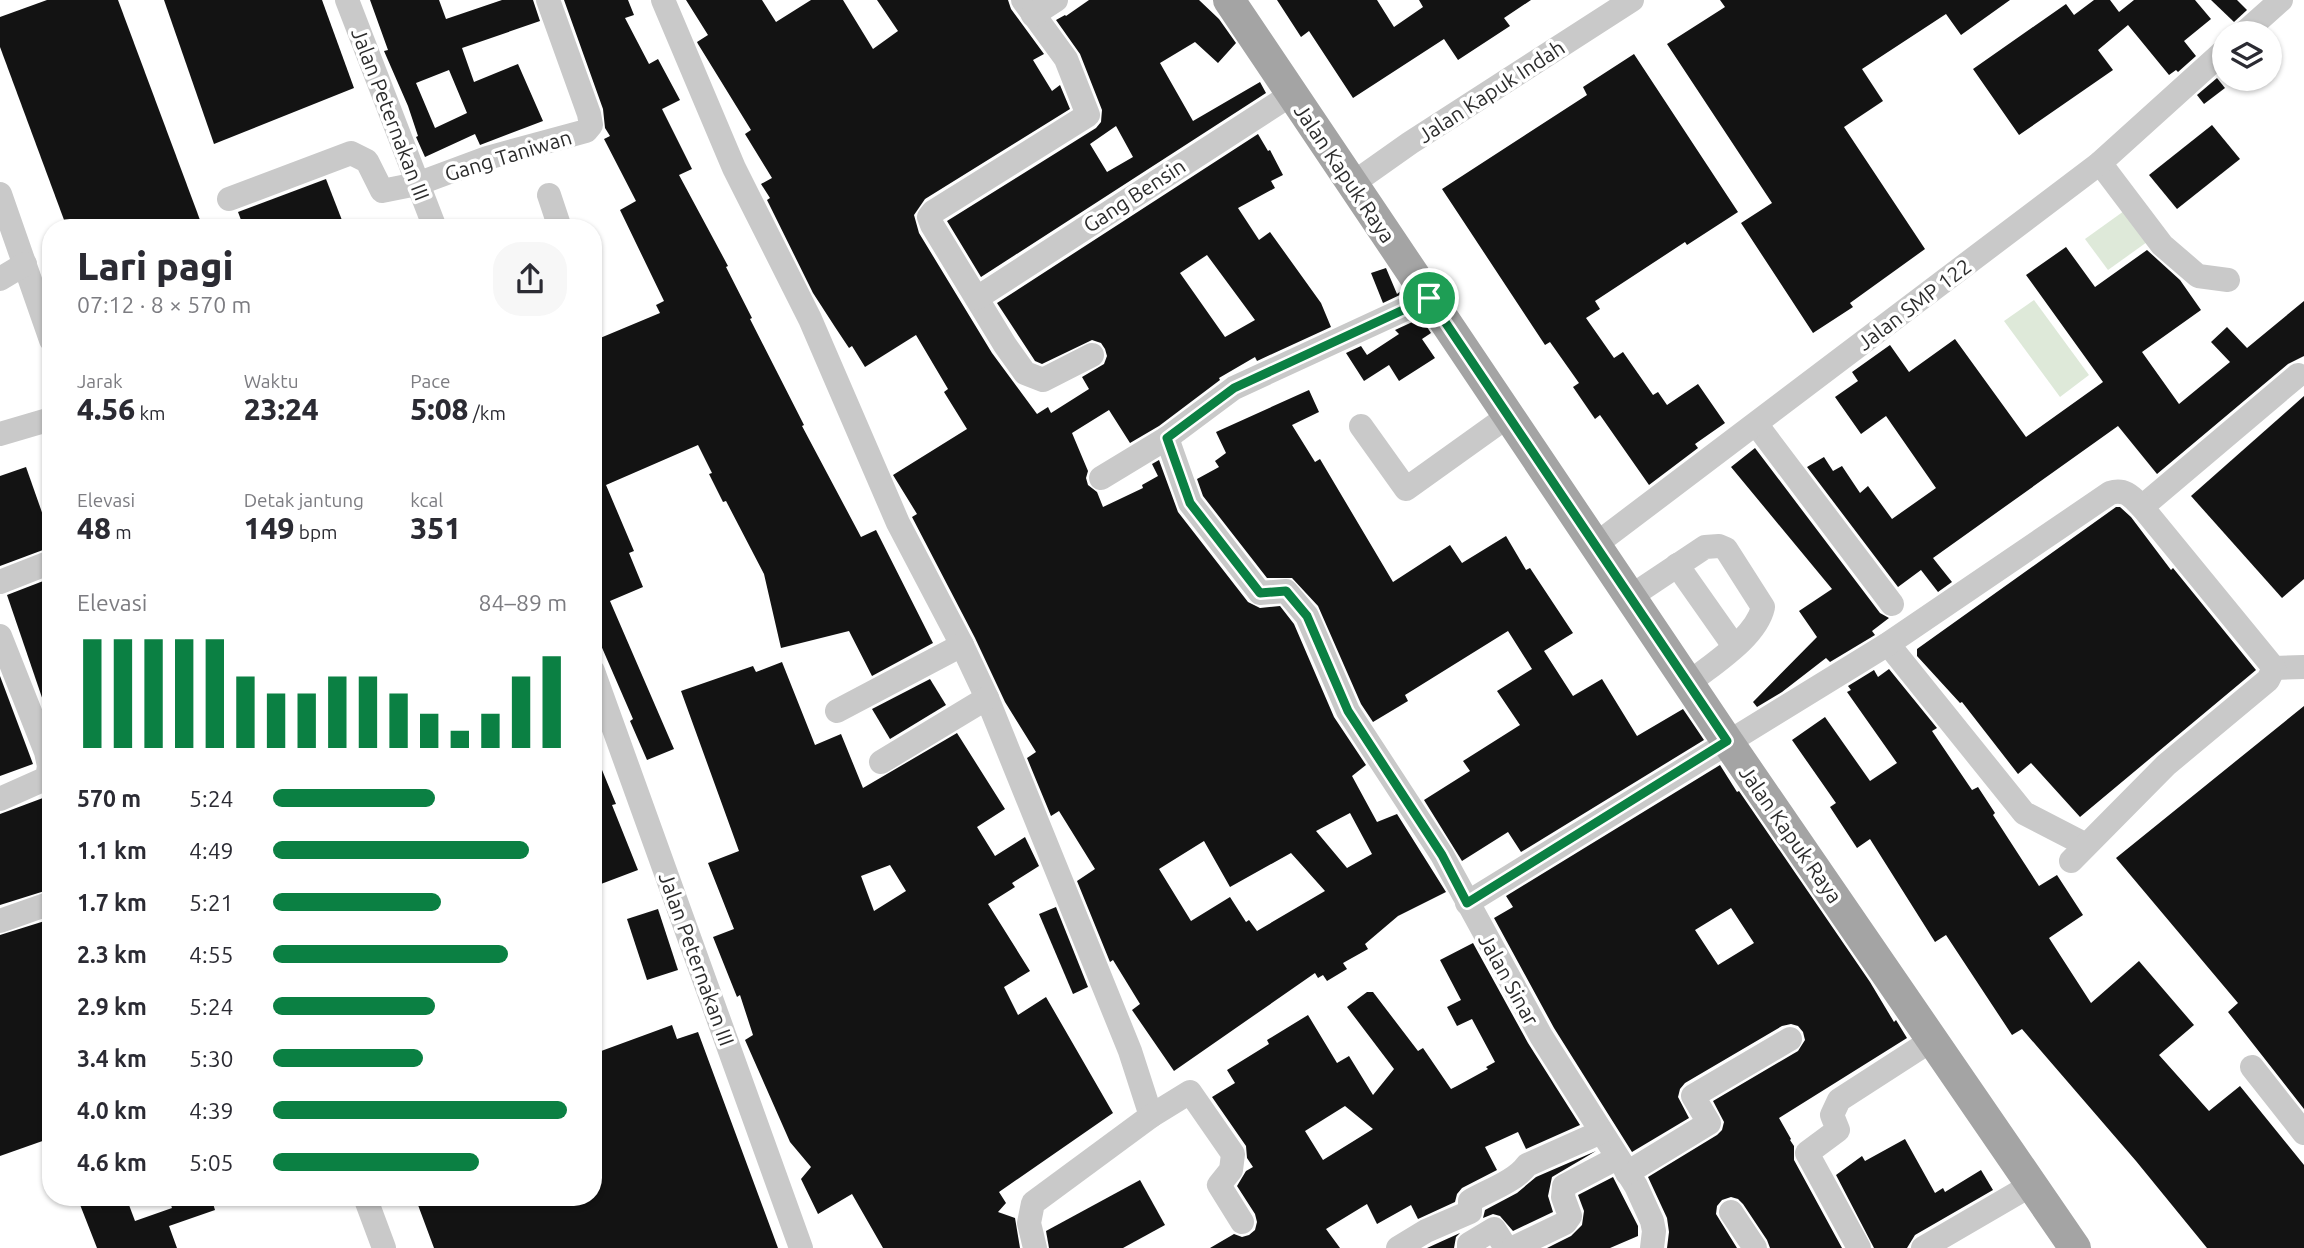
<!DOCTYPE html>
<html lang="id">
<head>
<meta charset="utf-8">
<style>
	:root { --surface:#fff; --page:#f7f7f7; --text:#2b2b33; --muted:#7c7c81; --accent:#0b8043 }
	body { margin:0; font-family:Ubuntu,sans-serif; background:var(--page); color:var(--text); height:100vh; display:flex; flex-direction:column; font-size:26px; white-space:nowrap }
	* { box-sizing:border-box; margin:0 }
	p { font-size:23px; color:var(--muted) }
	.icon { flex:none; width:38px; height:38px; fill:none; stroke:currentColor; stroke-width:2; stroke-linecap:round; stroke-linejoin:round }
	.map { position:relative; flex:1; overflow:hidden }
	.drawer { position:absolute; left:42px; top:219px; width:560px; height:987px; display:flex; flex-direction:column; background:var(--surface); border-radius:28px; box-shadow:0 2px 5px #0004 }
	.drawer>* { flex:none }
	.fabs { position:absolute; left:2212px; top:21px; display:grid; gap:14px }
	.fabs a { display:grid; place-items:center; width:70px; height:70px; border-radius:50%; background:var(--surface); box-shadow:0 2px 5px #0004; font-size:35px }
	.pin { position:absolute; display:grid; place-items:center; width:60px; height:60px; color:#fff; margin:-30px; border:4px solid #fff; border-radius:50%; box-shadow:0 2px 7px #0007 }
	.round { display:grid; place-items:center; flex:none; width:74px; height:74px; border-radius:28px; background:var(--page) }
	.overview { display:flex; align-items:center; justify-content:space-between; height:119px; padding:0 35px }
	h1 { font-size:38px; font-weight:800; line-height:52px }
	.figures { display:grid; grid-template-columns:repeat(3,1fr); gap:10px; height:119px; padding:7px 35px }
	.figures div { display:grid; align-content:center }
	.figures b { font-size:30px; font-weight:800 }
	.figures small { font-size:19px; font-weight:400 }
	.figures p { font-size:19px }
	.chart { height:196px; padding:14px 35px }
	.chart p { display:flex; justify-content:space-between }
	.chart svg { width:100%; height:126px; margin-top:7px; stroke:var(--accent); stroke-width:6 }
	ul { padding:0 35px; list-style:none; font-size:23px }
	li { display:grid; grid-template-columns:112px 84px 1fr; align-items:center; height:52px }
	li i { height:18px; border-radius:9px; background:var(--accent) }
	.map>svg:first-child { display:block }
	.green { fill:#dee9d9 }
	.building { fill:#131313; fill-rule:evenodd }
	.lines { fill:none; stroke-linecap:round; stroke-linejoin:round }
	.minor { stroke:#c9c9c9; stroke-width:24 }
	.major { stroke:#a4a4a4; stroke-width:32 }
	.route-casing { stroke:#fff; stroke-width:14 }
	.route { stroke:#0b8043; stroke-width:9 }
	.labels { text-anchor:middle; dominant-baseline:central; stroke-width:7; stroke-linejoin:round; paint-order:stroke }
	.street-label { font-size:21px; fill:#2c2c2c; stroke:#fff }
</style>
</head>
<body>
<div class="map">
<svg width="2304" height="1248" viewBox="0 0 2304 1248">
	<rect width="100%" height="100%" fill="#fff"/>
	<g class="green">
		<polygon points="2131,206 2154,237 2108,270 2085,239"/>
		<polygon points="2034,300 2089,375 2060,397 2004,321"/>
	</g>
	<g class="building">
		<polygon points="47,0 118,0 203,228 67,228 0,47 0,17"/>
		<polygon points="164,0 322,0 354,88 214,144"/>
		<path d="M 370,0 L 439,0 L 446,19 L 502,0 L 533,0 L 540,21 L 462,48 L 474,82 L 518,64 L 543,121 L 480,145 L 475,134 L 425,157 L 416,137 L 418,136 L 408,106 L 384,51 L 388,50 ZM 449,70 L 467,113 L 435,128 L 416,83 Z"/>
		<polygon points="564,0 628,0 634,15 625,18 649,64 658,59 680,100 662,109 692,169 679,175 728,266 726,267 752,318 750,319 804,425 802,426 861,537 876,530 933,643 872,676 849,631 781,648 764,574 726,501 723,502 709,474 712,473 698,445 606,485 634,551 629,553 643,587 610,601 674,749 647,760 630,721 633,719 593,627 593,341 660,313 656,305 664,301 620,210 636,201 604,139 610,136 605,128 603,109"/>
		<path d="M 686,0 L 762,0 L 776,22 L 811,0 L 843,0 L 873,49 L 898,31 L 877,0 L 1008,0 L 1011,9 L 1044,54 L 1033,60 L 1052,91 L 1060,85 L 1070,109 L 925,199 L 914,215 L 919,233 L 992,353 L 1037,414 L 1048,407 L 1051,413 L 1089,389 L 1082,377 L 1104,364 L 1107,356 L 1105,349 L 1101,343 L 1092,340 L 1042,364 L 1035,361 L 997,303 L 1258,134 L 1268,151 L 1270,150 L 1283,175 L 1271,181 L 1275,188 L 1238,208 L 1259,240 L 1270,232 L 1321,303 L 1331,327 L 1257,361 L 1255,357 L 1219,378 L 1220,380 L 1159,426 L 1130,443 L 1109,410 L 1072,433 L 1088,471 L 1086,478 L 1088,485 L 1097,492 L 1103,507 L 1143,488 L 1142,485 L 1158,476 L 1152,464 L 1159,460 L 1178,512 L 1248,602 L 1260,608 L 1280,606 L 1294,624 L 1334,717 L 1366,765 L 1352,776 L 1377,822 L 1397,814 L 1446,892 L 1398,916 L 1365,944 L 1368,949 L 1343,963 L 1347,969 L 1327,981 L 1323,975 L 1318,978 L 1315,973 L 1174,1071 L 1132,1010 L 1140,1004 L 1113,960 L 1110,962 L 1077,881 L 1095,869 L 1059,811 L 1051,816 L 1027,758 L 1036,752 L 1005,702 L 975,638 L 912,517 L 917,514 L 893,475 L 967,429 L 944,392 L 948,389 L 916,335 L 865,367 L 852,346 L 849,348 L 835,327 L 813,293 L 767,200 L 770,198 L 761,184 L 772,178 L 745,134 L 751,130 L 698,44 L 697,42 L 708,35 ZM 1207,255 L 1255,320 L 1225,337 L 1180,273 ZM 1350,813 L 1372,854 L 1347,868 L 1316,831 ZM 1204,841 L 1230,887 L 1291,853 L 1325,891 L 1257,931 L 1249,920 L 1246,922 L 1230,897 L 1191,921 L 1159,869 Z"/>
		<path d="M 1089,0 L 1199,0 L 1219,19 L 1236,43 L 1218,63 L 1195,42 L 1160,63 L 1193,121 L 1260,82 L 1266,93 L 981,277 L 947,221 L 1096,128 L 1101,122 L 1102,110 L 1080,54 L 1056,20 L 1065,15 L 1066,16 ZM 1116,126 L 1133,157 L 1107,172 L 1090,144 Z"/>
		<polygon points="1277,0 1377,0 1394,27 1423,7 1419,0 1531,0 1504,18 1510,26 1458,60 1444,39 1353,98 1309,31 1301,37"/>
		<polygon points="1720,0 2010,0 1961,35 1946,14 1862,69 1883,101 1844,127 1925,249 1850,303 1853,307 1813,333 1741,223 1772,203 1667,44 1725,7"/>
		<polygon points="2094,0 2110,0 2119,12 2134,0 2195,0 2211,19 2184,41 2196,56 2178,72 2176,70 2169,75 2128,25 2098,50 2113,70 2019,135 1973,69 2066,4 2074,15"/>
		<polygon points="2211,0 2237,0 2247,10 2234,22"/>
		<polygon points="1634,54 1738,212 1687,245 1685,242 1595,301 1600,309 1586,318 1614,358 1623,352 1653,395 1658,392 1667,405 1698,384 1725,423 1695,444 1698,448 1649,485 1600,415 1595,419 1573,387 1579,383 1550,342 1545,345 1442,189 1587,95 1583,87"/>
		<polygon points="2217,78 2225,88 2204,104 2197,95"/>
		<polygon points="2212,125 2240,159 2177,209 2149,175"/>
		<polygon points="326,179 345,228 244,228 238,212"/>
		<polygon points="2066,247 2095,287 2147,250 2180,280 2201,310 2142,352 2179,404 2230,362 2211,342 2227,327 2247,348 2304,301 2304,356 2288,364 2157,474 2118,426 1933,558 1952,582 1938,592 1921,570 1898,587 1807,467 1824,457 1833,471 1842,466 1860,493 1868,486 1892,519 1936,488 1886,416 1861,434 1835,397 1858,381 1852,372 1890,345 1909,372 1955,339 2026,437 2103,382 2026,275"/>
		<polygon points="1386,268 1397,294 1402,290 1404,293 1383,303 1371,273"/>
		<polygon points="1421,318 1431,333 1422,339 1435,358 1399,381 1389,365 1364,381 1346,353 1361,346 1367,355 1399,334 1395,330"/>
		<polygon points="1309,390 1319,412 1292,425 1315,462 1320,459 1393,582 1450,545 1462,563 1506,536 1526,570 1530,568 1573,633 1544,651 1573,696 1602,679 1637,736 1683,709 1704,740 1521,852 1508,832 1462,861 1424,800 1470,771 1463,761 1520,725 1497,691 1532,669 1508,631 1405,695 1408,701 1373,722 1361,704 1318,606 1292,578 1267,578 1203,496 1197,479 1219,467 1215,461 1226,453 1216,432"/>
		<polygon points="2304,396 2304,579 2282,598 2191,496"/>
		<polygon points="1755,448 1880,613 1889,618 1872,631 1875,635 1830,662 1826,658 1782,692 1757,707 1753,702 1817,637 1799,611 1832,589 1731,467"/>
		<polygon points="26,467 51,538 51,547 0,566 0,476"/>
		<polygon points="2116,507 2120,507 2131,517 2171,570 2173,568 2256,670 2080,817 2031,763 2018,774 1962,702 1960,703 1917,656 1917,649"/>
		<polygon points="51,578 51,724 7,595"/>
		<path d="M 782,662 L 815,745 L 841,734 L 863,788 L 957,733 L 1005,809 L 977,827 L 995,856 L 1025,837 L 1039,866 L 1012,883 L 1015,887 L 988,904 L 1030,971 L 1004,987 L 1018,1015 L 1046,997 L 1113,1113 L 999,1192 L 1006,1203 L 998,1212 L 1015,1218 L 1020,1248 L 883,1248 L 852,1194 L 818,1214 L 801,1179 L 811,1167 L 790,1142 L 745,1040 L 753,1035 L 740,995 L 737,997 L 713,937 L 734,929 L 708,863 L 739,851 L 681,691 L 753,666 L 756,672 ZM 890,865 L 906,891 L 874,911 L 861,876 Z"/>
		<polygon points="1889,669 1937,728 1932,731 1972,790 1978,787 1995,813 1993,815 2039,886 2057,875 2083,915 2049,938 2091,1003 2139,961 2194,1025 2159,1055 2209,1111 2240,1086 2304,1165 2304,1248 2207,1248 2136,1161 2022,1029 2012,1035 1946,935 1935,942 1870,839 1857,848 1830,807 1836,803 1792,740 1825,717 1870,781 1897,763 1847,692 1851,690 1848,686 1874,670 1878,677"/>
		<polygon points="0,676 33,764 0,776"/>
		<polygon points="930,679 946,705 890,739 872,709"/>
		<polygon points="2304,706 2304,1109 2228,1012 2238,1003 2116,858"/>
		<polygon points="593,748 616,804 612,805 638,870 593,887"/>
		<path d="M 1720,765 L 1737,792 L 1739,791 L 1870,982 L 1894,1022 L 1896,1020 L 1907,1038 L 1779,1118 L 1791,1139 L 1790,1140 L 1794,1146 L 1794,1160 L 1842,1248 L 1770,1248 L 1767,1240 L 1743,1204 L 1738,1199 L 1731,1197 L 1722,1200 L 1717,1206 L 1716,1214 L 1737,1248 L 1667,1248 L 1669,1232 L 1667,1218 L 1648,1177 L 1717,1135 L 1722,1130 L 1724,1122 L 1713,1101 L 1798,1051 L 1805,1040 L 1803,1032 L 1798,1026 L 1791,1024 L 1782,1026 L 1685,1083 L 1680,1089 L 1678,1097 L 1689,1118 L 1632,1152 L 1554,1028 L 1494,918 L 1513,907 L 1506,896 ZM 1731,908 L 1754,943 L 1718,965 L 1695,930 Z"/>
		<polygon points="51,795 51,889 0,905 0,814"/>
		<polygon points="1056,907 1088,987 1073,994 1039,914"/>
		<polygon points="658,909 678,970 647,980 627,919"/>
		<polygon points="51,919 51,1138 0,1156 0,935"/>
		<path d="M 1473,943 L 1528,1043 L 1580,1125 L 1526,1149 L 1518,1132 L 1485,1147 L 1497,1170 L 1462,1188 L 1457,1194 L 1455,1202 L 1418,1219 L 1411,1205 L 1377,1224 L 1367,1204 L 1326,1229 L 1340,1248 L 1210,1248 L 1234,1234 L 1242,1237 L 1249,1235 L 1255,1230 L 1257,1222 L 1255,1214 L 1237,1186 L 1246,1171 L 1253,1167 L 1247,1158 L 1246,1146 L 1212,1097 L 1235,1083 L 1227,1070 L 1269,1044 L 1267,1040 L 1308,1015 L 1337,1063 L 1349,1056 L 1373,1095 L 1394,1069 L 1347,1007 L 1367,992 L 1373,992 L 1418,1051 L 1423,1048 L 1451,1089 L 1457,1086 L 1488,1069 L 1486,1067 L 1495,1062 L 1472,1019 L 1457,1026 L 1447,1007 L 1461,1000 L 1440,960 ZM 1345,1106 L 1373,1129 L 1323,1160 L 1305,1131 Z"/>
		<polygon points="672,1025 677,1039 698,1032 778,1248 434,1248 415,1197 593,1197 593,1054"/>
		<polygon points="1905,1139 1935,1193 1943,1188 1945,1192 1981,1170 1993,1190 1915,1235 1907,1248 1874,1248 1836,1175 1862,1156 1865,1161"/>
		<polygon points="1596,1151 1552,1177 1548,1196 1553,1212 1513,1231 1500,1216 1493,1214 1483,1218 1485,1210 1517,1193 1536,1177"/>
		<polygon points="1613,1177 1638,1226 1638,1236 1610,1248 1547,1248 1571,1236 1582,1225 1584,1211 1578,1195"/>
		<polygon points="1140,1180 1165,1225 1123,1248 1049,1248 1046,1231"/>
		<polygon points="77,1197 126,1197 135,1221 172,1208 168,1197 211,1197 215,1210 169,1226 177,1248 97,1248"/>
		<polygon points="1460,1233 1456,1237 1454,1248 1427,1248"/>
	</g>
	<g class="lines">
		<g class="minor">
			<polyline points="347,0 435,228"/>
			<polyline points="663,0 734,168 810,319 898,523 962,645 987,698 1130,1051 1151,1116"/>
			<polyline points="1023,0 1066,59 1088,115 933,212 929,217 932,225 1005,345 1025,373 1043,380 1092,355"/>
			<polyline points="1033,15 1056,0"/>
			<polyline points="2244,33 2281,0"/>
			<polyline points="2100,163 2162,245 2198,276 2228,280"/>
			<polyline points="1352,184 1410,143 1632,0"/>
			<polyline points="0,194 51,340"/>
			<polyline points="549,195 560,228"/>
			<polyline points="229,199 351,153 367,161 382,191 417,184 487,158 586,131 591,125 589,114 548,0"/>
			<polyline points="0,279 25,264"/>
			<polyline points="977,298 1292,94"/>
			<polyline points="1756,424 1892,604"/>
			<polyline points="1361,426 1406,489 1508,416"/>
			<polyline points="0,434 51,419"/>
			<polyline points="1167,438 1190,503 1260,593 1286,591 1307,616 1348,711 1442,855 1541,1036 1636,1186 1652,1221 1654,1231 1652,1248"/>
			<polyline points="1101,478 1167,438 1234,388 1429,298"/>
			<polyline points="2142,507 2298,375"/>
			<polyline points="1595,545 2100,163 2224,51"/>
			<polyline points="1677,565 1734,646"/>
			<polyline points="0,582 51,562"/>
			<path d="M 1630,597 L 1705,547 L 1719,546 L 1726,549 L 1763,607 C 1756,638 1712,664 1688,684"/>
			<polyline points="0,636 46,752 49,766 47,778 0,799"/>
			<polyline points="1888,644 2024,813 2086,845"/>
			<polyline points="2274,668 2304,667"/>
			<polyline points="593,671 801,1248"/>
			<polyline points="837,711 962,645"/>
			<polyline points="881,762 987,698"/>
			<path d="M 1467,903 L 1888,644 L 2110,493 C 2125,488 2132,497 2142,507 L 2274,668 L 2268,680 L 2166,765 L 2071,861"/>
			<polyline points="0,921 51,903"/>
			<polyline points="2252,1067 2304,1133"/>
			<polyline points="1627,1173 1709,1123 1693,1096 1790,1039"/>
			<polyline points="365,1197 384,1248"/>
			<polyline points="1731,1212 1755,1248"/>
			<polyline points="1035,1248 1029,1223 1033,1203 1151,1116 1190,1092 1233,1154 1231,1170 1219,1185 1242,1222"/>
			<path d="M 1398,1248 L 1426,1231 L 1470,1212 L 1470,1201 C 1487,1191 1516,1181 1527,1165 L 1601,1132"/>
			<polyline points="1469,1248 1469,1244 1494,1229 1506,1248"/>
			<polyline points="1513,1248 1565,1223 1570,1216 1563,1197 1564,1186 1617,1158"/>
			<polyline points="1859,1248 1807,1153 1838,1130 1832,1115 1839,1100 1932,1040"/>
			<polyline points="1923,1248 2031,1185"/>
		</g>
		<polyline class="major" points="1229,0 1727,741 2075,1248"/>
	</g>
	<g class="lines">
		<defs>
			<polygon id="route" points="1429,298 1727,741 1467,903 1442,855 1348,711 1307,616 1286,591 1260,593 1190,503 1167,438 1234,388"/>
		</defs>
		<use href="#route" class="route-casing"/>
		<use href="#route" class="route"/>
	</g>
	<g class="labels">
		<g class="street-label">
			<text transform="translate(1491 91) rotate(-33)">Jalan Kapuk Indah</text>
			<text transform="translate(391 114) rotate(69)">Jalan Peternakan III</text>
			<text transform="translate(508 155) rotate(-17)">Gang Taniwan</text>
			<text transform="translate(1345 173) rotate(56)">Jalan Kapuk Raya</text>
			<text transform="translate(1134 195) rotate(-33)">Gang Bensin</text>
			<text transform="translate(1914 304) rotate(-37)">Jalan SMP 122</text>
			<text transform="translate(1791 834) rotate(55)">Jalan Kapuk Raya</text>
			<text transform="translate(697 959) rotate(70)">Jalan Peternakan III</text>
			<text transform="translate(1509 979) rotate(61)">Jalan Sinar</text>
		</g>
	</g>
</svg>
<div class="fabs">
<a><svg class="icon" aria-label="layers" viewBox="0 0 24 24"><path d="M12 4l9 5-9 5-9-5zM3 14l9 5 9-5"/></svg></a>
</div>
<div class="pin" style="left:1429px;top:298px;background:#1e9e55"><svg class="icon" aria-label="arrive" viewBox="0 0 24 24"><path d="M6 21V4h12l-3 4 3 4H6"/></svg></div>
<section class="drawer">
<div class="overview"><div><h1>Lari pagi</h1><p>07:12 · 8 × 570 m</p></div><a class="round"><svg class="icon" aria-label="share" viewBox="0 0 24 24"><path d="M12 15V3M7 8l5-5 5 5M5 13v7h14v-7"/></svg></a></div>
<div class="figures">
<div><p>Jarak</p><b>4.56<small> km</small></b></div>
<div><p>Waktu</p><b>23:24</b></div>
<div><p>Pace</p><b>5:08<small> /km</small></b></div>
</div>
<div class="figures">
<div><p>Elevasi</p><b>48<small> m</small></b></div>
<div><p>Detak jantung</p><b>149<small> bpm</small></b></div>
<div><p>kcal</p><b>351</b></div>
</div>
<div class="chart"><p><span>Elevasi</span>84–89 m</p>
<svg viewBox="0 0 160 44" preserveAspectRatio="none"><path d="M5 44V6M15 44V6M25 44V6M35 44V6M45 44V6M55 44V19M65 44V25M75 44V25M85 44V19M95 44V19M105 44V25M115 44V32M125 44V38M135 44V32M145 44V19M155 44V12"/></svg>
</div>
<ul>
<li><b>570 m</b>5:24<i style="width:55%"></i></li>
<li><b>1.1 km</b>4:49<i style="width:87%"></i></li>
<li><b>1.7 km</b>5:21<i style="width:57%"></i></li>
<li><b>2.3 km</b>4:55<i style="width:80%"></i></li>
<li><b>2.9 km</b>5:24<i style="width:55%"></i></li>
<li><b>3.4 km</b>5:30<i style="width:51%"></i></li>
<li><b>4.0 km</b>4:39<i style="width:100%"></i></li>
<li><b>4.6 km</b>5:05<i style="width:70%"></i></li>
</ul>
</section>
</div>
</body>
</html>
